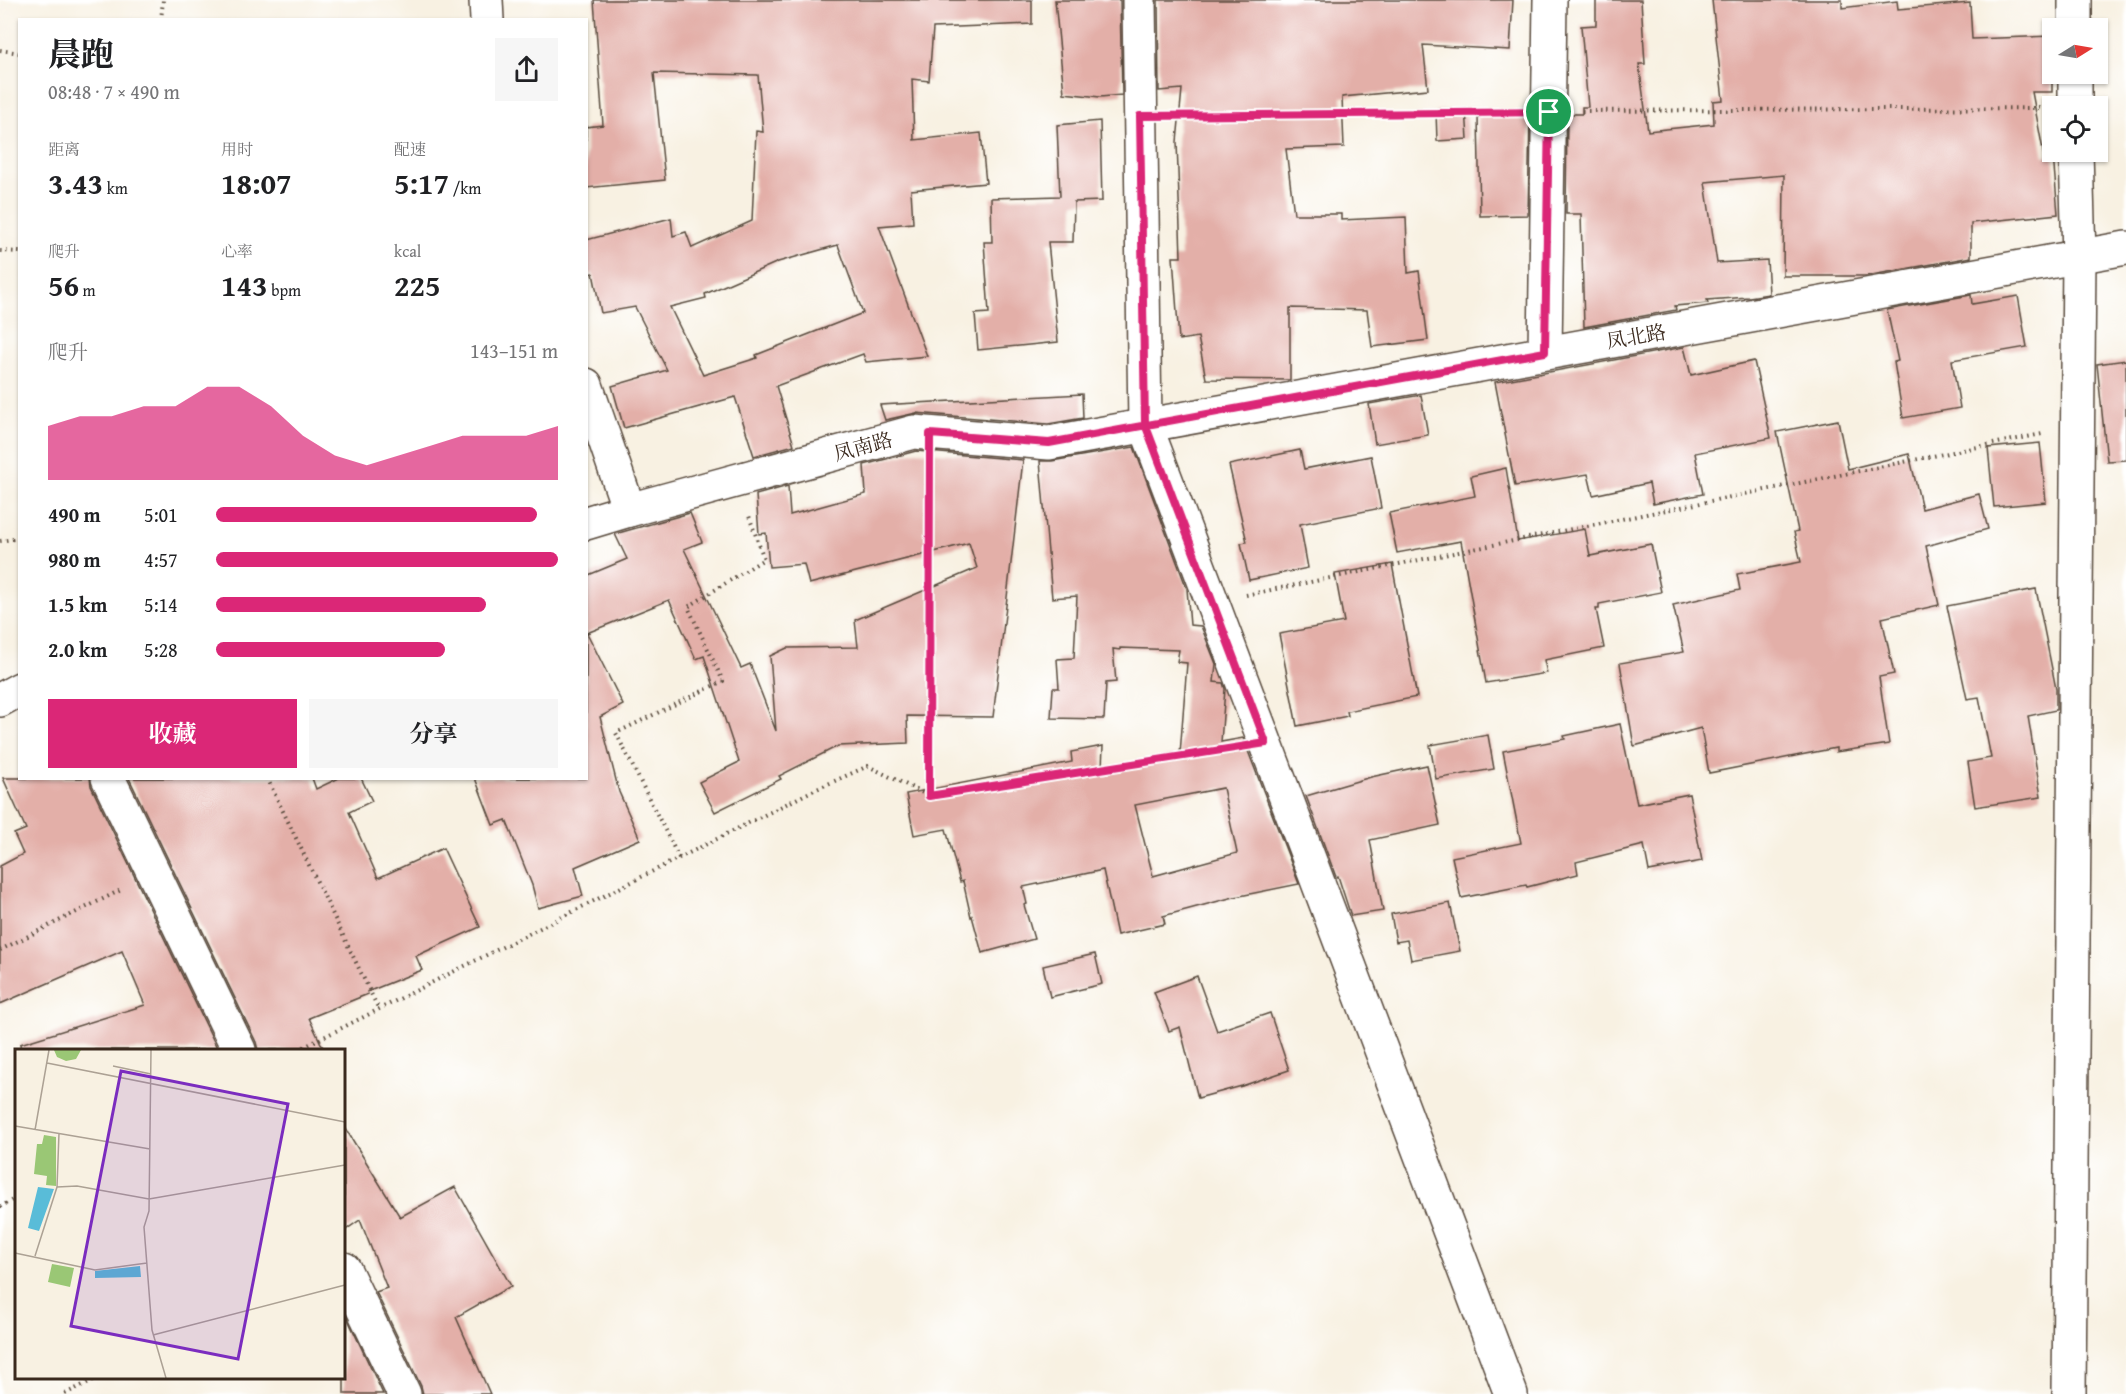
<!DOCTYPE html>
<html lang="zh">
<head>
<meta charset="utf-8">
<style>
	:root { --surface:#fff; --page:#f6f6f6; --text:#202124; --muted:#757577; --accent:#db2777 }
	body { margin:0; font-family:"Gentium Book Plus","Noto Serif SC",serif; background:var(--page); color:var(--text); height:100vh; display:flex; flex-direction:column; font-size:22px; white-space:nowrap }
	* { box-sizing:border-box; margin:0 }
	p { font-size:20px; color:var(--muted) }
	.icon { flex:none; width:33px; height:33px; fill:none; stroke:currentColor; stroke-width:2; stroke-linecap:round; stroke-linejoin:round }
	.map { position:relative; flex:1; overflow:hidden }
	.drawer { position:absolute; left:18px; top:18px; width:570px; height:762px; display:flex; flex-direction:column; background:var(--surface); border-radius:0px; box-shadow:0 2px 4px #0004 }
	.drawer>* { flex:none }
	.needle { width:39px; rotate:79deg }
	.controls { position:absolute; left:2042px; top:18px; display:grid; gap:12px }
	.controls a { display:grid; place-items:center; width:66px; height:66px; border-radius:0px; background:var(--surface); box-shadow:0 2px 4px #0004; font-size:30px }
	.pin { position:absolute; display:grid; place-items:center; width:51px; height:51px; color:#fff; margin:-26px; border:3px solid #fff; border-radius:50%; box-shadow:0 2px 6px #0007 }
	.round { display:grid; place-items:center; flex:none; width:63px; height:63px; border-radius:0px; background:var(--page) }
	.summary { display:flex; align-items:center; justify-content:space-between; height:102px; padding:0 30px }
	h1 { font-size:33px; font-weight:700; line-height:45px }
	.metrics { display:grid; grid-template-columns:repeat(3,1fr); gap:9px; height:102px; padding:6px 30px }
	.metrics div { display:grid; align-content:center }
	.metrics b { font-size:30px; font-weight:700 }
	.metrics small { font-size:16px; font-weight:400 }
	.metrics p { font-size:16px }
	.chart { height:168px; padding:12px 30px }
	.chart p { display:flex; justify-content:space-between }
	.chart svg { width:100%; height:108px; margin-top:6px; fill:var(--accent); opacity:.7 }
	.button { display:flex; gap:12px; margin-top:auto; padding:12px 30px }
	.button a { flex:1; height:69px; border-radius:0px; background:var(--accent); color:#fff; font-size:24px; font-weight:700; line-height:69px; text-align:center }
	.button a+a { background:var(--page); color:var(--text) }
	ul { padding:0 30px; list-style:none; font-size:20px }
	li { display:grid; grid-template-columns:96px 72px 1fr; align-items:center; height:45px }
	li i { height:15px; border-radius:8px; background:var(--accent) }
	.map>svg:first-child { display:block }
	.building { fill:#e3afa8; fill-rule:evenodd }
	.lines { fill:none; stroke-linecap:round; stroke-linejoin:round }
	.street-casing { stroke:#57483b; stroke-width:36 }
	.path { stroke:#57483b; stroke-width:4; stroke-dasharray:1.5 4.5; stroke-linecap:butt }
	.street { stroke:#fff; stroke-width:33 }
	.route-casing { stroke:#fff; stroke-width:12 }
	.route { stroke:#db2777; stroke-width:8 }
	.labels { text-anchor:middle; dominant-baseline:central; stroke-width:4.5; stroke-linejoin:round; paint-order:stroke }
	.street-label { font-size:20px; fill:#3b2a1e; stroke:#fff }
	.inset-road { fill:none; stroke:#aca194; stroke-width:1.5 }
	.view { fill:#7b2cbf; fill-opacity:0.15; stroke:#7b2cbf; stroke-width:3 }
	.inset-edge { fill:none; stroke:#3b2a1e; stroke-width:3 }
</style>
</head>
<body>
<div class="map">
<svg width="2126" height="1394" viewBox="0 0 2126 1394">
	<rect width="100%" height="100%" fill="#fff"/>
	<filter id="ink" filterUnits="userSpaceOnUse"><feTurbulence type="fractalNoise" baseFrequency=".0167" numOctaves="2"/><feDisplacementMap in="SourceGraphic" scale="12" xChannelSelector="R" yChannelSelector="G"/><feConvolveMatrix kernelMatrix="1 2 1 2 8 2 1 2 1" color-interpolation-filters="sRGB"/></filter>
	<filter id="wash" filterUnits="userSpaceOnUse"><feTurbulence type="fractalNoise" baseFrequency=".008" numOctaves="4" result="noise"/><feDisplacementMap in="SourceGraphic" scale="24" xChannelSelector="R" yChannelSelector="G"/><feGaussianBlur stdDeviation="1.35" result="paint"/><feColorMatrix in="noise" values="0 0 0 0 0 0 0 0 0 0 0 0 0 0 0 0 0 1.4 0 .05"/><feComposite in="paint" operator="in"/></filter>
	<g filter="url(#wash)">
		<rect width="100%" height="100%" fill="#f8f1e2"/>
		<g id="blocks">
			<g class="building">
				<path d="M 594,0 L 1032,0 L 1032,24 L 933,28 L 929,81 L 912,79 L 914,140 L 981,133 L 986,183 L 911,190 L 913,223 L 879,226 L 927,356 L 866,362 L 863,354 L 776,386 L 794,445 L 754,456 L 735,397 L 624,428 L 612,386 L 667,370 L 635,307 L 601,313 L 593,273 L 586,275 L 586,240 L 671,218 L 673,236 L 686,232 L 692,248 L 752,221 L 756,131 L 763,132 L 758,75 L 654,73 L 665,180 L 586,188 L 586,127 L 603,125 ZM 838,245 L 863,313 L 756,355 L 757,358 L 703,375 L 670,307 L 706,298 L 705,294 L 778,262 Z"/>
				<polygon points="1055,0 1120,0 1122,95 1100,97 1064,93"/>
				<polygon points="1158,0 1513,0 1510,50 1423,45 1428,89 1342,97 1344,147 1286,149 1294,214 1341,214 1341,220 1406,217 1408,273 1419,271 1428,340 1372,347 1367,310 1290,308 1290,380 1206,379 1198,337 1179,340 1173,257 1181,257 1177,142 1182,89 1159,91"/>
				<polygon points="1596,0 1641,0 1645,64 1639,64 1648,131 1714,124 1713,101 1723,100 1712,0 1842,0 1842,8 1897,1 1898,9 1970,3 1972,39 2052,36 2052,92 2032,92 2044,156 2053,155 2058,214 1971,223 1971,257 1866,276 1783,276 1784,175 1705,182 1717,263 1767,260 1769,294 1749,297 1707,300 1708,303 1675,306 1676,310 1584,327 1581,214 1566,214 1567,114 1582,114 1582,107 1588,107 1581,26 1596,25"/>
				<polygon points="1466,109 1468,139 1437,141 1436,111"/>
				<polygon points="1530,115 1528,215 1480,216 1478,116"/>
				<polygon points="1100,121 1102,201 1074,202 1073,242 1048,242 1058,342 978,350 975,314 989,313 984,242 992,242 991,198 1060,196 1057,125"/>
				<polygon points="1971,295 1972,304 2018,296 2027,347 1952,360 1960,408 1903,418 1894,362 1898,361 1887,310"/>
				<polygon points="1684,347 1691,375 1754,361 1771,438 1695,453 1703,494 1653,504 1649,483 1593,495 1588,474 1515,486 1495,382"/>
				<polygon points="2126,360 2126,460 2107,461 2097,364"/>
				<polygon points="1082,394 1083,418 1048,424 916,413 885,420 880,405"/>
				<polygon points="1421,395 1428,435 1375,444 1369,404"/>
				<polygon points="1838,420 1848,469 1909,454 1922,509 1979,494 1988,529 1926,546 1939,605 1882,618 1894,674 1879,677 1889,744 1836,752 1836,748 1709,773 1701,728 1634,746 1620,663 1684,652 1673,605 1740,590 1737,574 1801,562 1794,532 1798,531 1777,432"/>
				<polygon points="2040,443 2046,502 1994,507 1988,448"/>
				<path d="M 1134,447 L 1187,589 L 1190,625 L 1201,626 L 1216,664 L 1214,682 L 1223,683 L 1225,689 L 1221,742 L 1243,738 L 1299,884 L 1230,898 L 1163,916 L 1165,924 L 1117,935 L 1103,870 L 1023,887 L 1027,904 L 1024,905 L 1034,939 L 982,953 L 972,916 L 971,917 L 963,881 L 960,882 L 946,829 L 914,835 L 906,794 L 1072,762 L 1071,752 L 1103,746 L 1102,768 L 1180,754 L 1187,663 L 1177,662 L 1179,650 L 1120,648 L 1120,650 L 1113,649 L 1116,682 L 1106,683 L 1104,719 L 1051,718 L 1053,688 L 1059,688 L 1057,659 L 1074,658 L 1077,596 L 1052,598 L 1040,461 L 1052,461 ZM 1223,788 L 1237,853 L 1153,876 L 1135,805 Z"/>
				<polygon points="1300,450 1304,469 1371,456 1381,508 1300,524 1308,568 1249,580 1241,543 1247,542 1229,465"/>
				<polygon points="916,451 1023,460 993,717 907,716 908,743 838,746 779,776 781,779 715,812 699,782 739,762 704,656 696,659 669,600 587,633 623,705 600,717 619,792 640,839 575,867 583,896 538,908 532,885 506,820 493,825 475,778 586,778 586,576 627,559 615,534 690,513 702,542 684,549 741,668 750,664 776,731 770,656 787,648 858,647 855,620 977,568 969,543 809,584 804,564 769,567 766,533 759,534 756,495 788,486 790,515 866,494 864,465"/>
				<polygon points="1506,468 1518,541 1585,529 1590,556 1651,544 1661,592 1599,604 1599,609 1596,609 1604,648 1544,660 1547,673 1486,683 1461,541 1397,553 1389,513 1475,496 1471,476"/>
				<polygon points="1392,564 1417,697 1347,711 1348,716 1297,726 1279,634 1344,622 1335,574"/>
				<polygon points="2036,589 2056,689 2056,710 2028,716 2041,797 1975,807 1968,762 1991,758 1979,697 1967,699 1947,606"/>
				<polygon points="1620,724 1637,804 1689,794 1702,861 1649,871 1644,845 1576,862 1578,874 1527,887 1526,885 1461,898 1452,857 1521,843 1503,751 1565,739 1564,736"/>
				<polygon points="1488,735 1494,769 1436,779 1430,745"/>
				<polygon points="1427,765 1440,825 1370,840 1383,911 1351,916 1338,876 1336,877 1306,796 1371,777"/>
				<polygon points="3,778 90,778 91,786 218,1050 21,1050 20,1044 145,1005 122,951 0,1004 0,866 23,854 14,834 26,829"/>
				<polygon points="129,778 312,778 316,789 339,778 361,778 372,801 349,812 378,878 443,848 480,927 416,956 422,970 367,992 368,994 309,1018 324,1050 258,1050 256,1042"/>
				<polygon points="1450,903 1460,951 1411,960 1407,940 1396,942 1391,914"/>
				<polygon points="1095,954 1102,984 1050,997 1043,966"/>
				<polygon points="1197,976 1217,1031 1270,1013 1289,1070 1242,1086 1198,1098 1180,1027 1169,1031 1154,992"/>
				<polygon points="344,1126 400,1217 455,1187 511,1286 456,1317 490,1394 423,1394 421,1386 376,1292 387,1288 360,1220 344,1231"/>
				<polygon points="344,1311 383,1394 344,1394"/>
			</g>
		</g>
	</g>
	<g filter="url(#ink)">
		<use href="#blocks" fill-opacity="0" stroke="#57483b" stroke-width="1.5"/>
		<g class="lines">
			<defs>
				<g id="street">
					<polyline points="486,0 487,20"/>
					<polyline points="1139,0 1145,424 1511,1394"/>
					<polyline points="2075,0 2075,28"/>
					<polyline points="2075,74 2075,106"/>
					<polyline points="1545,352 1550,0"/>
					<polyline points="586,385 629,510"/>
					<polyline points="586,523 629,510 914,432 1049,443 2126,248"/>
					<polyline points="0,700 20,689"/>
					<polyline points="108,778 239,1050"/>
					<polyline points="344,1269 404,1394"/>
					<polyline points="2069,1394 2079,256 2076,152"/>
				</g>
			</defs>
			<use href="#street" class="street-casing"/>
			<g class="path">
				<polyline points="161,20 163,0"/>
				<polyline points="0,50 20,53"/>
				<polyline points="1582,111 2042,108"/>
				<polyline points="1174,116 1514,112"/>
				<polyline points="0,251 20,252"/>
				<polyline points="930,467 929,796 1232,749"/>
				<polyline points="0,541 20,538"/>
				<polyline points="1246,595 2042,434"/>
				<polyline points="267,778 379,1010"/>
				<polyline points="679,858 616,733 723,681 688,607 764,559 748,513"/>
				<polyline points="0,950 123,889"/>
				<polyline points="298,1050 810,792 868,766 929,796"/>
				<polyline points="0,1207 16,1198"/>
				<polyline points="65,1394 97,1378"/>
			</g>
			<use href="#street" class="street"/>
		</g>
	</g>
	<g class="lines" filter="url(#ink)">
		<defs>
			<polyline id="route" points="1549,112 1545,352 1049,443 930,434 929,796 1266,743 1145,424 1140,116 1549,112"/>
		</defs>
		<use href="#route" class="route-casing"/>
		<use href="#route" class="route"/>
	</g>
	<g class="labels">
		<g class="street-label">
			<text transform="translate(1636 336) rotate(-10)">凤北路</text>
			<text transform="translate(863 446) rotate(-15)">凤南路</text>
		</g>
	</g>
	<g transform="translate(15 1049)">
		<rect width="330" height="330" fill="#f8f1e2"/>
		<path d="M 39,1 L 66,1 L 61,10 L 51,12 L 42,8 ZM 29,86 L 41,88 L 41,137 L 31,136 L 32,127 L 19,125 L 22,95 L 27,95 ZM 37,215 L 59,219 L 55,238 L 33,233 Z" fill="#9ac775"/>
		<path d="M 23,138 L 39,140 L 24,182 L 13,179 ZM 125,217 L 126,228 L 80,229 L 80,222 Z" fill="#59bcd8"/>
		<path class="inset-road" d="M 136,1 L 134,162 L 129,178 L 137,281 L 151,329M 32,14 L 330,73M 98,17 L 136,25M 0,77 L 135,100M 20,81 L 34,1M 42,138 L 62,137 L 134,150 L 330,116M 0,204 L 80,221 L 132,214M 20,207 L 42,138 L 44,84M 138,286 L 330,236"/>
		<path class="view" d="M 106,22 L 273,55 L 223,310 L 56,277 Z"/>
		<rect width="330" height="330" class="inset-edge"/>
	</g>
</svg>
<div class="controls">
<a><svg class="needle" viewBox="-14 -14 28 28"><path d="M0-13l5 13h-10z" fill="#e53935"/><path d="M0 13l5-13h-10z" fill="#757577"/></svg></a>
<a><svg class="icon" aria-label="locate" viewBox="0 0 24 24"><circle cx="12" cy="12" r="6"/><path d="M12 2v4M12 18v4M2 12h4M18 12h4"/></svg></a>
</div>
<div class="pin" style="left:1549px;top:112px;background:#1e9e55"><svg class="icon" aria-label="arrive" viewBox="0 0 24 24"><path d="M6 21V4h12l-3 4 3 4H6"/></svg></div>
<section class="drawer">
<div class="summary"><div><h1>晨跑</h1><p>08:48 · 7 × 490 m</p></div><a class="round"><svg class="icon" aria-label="share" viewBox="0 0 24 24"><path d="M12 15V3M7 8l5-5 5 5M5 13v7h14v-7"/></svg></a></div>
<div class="metrics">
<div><p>距离</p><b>3.43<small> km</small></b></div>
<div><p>用时</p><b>18:07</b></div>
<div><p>配速</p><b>5:17<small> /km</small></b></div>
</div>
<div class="metrics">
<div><p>爬升</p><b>56<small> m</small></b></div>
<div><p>心率</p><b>143<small> bpm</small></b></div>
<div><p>kcal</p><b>225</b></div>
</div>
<div class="chart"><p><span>爬升</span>143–151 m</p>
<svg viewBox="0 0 160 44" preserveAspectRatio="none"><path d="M0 44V22L10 18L20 18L30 14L40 14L50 6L60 6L70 14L80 26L90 34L100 38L110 34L120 30L130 26L140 26L150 26L160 22V44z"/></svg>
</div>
<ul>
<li><b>490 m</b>5:01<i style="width:94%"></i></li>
<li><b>980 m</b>4:57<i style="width:100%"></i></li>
<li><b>1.5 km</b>5:14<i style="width:79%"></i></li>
<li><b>2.0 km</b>5:28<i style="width:67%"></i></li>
</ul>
<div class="button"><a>收藏</a><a>分享</a></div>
</section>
</div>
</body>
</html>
